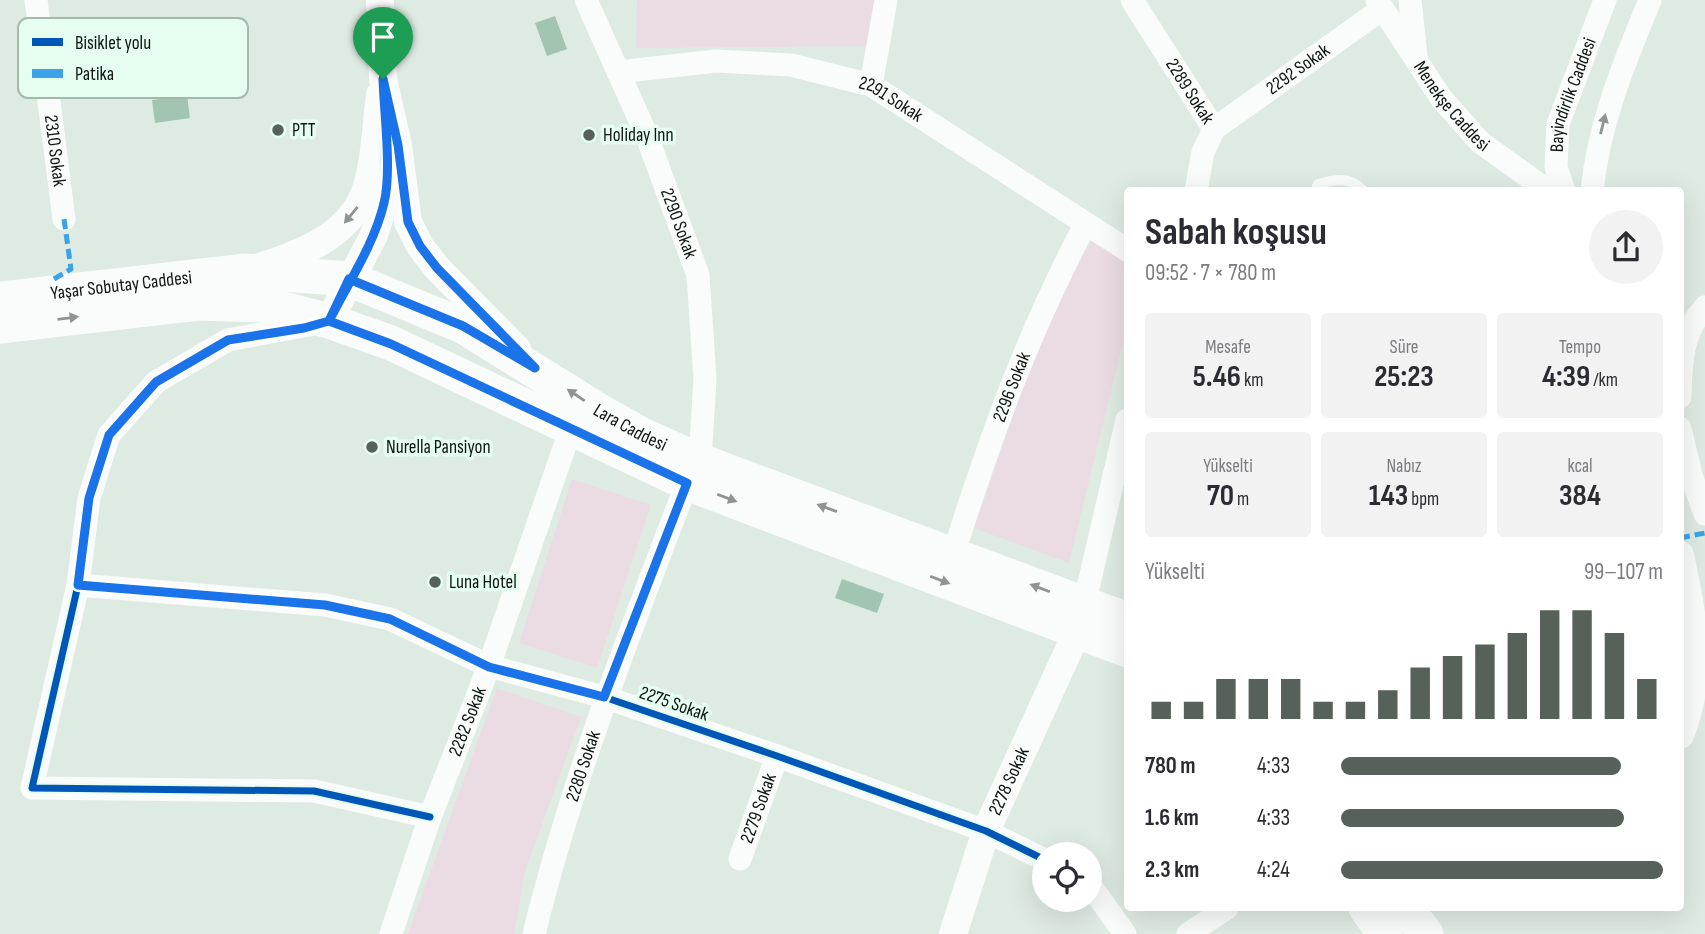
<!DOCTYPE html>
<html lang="tr">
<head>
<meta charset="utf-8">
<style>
	:root { --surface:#fff; --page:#f2f2f3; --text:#2b2b33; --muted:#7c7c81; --accent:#56615a }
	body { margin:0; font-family:"Sofia Sans Condensed",sans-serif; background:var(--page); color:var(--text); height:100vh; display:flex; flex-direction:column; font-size:26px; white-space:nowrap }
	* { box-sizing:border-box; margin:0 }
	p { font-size:23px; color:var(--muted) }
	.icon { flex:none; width:38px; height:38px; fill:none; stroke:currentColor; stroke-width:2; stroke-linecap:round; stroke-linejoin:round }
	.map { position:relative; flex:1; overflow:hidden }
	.details { position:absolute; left:1124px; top:187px; width:560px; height:724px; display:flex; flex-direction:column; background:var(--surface); border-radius:7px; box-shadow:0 7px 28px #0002 }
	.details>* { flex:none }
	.buttons { position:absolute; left:1032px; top:842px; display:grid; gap:14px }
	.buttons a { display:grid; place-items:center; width:70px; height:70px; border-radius:50%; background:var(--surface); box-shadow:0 7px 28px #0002; font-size:35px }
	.pin { position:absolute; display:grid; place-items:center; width:60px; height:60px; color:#fff; margin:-72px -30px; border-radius:50% 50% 50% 0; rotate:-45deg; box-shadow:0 0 7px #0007 }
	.pin .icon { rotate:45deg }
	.round { display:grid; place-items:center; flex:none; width:74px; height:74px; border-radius:37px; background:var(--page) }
	.head { display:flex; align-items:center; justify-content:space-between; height:119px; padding:0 21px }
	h1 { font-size:38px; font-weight:700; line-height:52px }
	.figures { display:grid; grid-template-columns:repeat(3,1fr); gap:10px; height:119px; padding:7px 21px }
	.figures div { display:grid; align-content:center; border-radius:7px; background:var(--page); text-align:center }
	.figures b { font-size:30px; font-weight:700 }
	.figures small { font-size:19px; font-weight:400 }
	.figures p { font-size:19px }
	.chart { height:196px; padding:14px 21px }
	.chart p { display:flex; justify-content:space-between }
	.chart svg { width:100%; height:126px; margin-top:7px; stroke:var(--accent); stroke-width:6 }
	ul { padding:0 21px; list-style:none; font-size:23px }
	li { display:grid; grid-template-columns:112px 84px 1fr; align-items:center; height:52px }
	li i { height:18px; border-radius:9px; background:var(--accent) }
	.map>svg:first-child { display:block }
	.green { fill:#ebdce4 }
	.water { fill:#a2c5b1 }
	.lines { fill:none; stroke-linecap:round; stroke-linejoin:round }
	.service { stroke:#fafcfb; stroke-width:10 }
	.minor { stroke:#fafcfb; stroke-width:23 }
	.tertiary { stroke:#fafcfb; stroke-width:28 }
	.primary { stroke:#fafcfb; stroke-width:35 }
	.quiet { stroke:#3ca2ea; stroke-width:5; stroke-dasharray:10 5; stroke-linecap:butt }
	.cycleway-casing { stroke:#e5feef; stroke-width:11 }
	.cycleway { stroke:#0057b8; stroke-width:7 }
	.oneway { fill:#8f9492 }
	.route-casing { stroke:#fff; stroke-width:14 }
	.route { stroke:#1a73e8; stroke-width:9 }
	.poi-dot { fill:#56615a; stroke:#e5feef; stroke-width:2.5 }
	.labels { text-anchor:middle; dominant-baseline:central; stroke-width:7; stroke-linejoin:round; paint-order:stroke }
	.street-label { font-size:19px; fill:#0d1611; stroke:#e5feef }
	.poi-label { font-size:19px; fill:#0d1611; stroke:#e5feef; text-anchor:start }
	.key { fill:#e5feef; stroke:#a4b8ac; stroke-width:2 }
	.key-label { font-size:19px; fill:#0d1611 }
</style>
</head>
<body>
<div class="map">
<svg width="1705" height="934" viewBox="0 0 1705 934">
	<rect width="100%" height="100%" fill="#deebe3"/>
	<g class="green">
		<polygon points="637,0 875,0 869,46 636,48"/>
		<polygon points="1092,241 1127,262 1127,326 1069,563 974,528 1054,298"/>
		<polygon points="572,479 651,505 597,668 519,643"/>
		<polygon points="497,688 581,717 525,872 514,934 408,934"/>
	</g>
	<g class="water">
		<polygon points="555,16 567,49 547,56 535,23"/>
		<polygon points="187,95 190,118 155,123 152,100"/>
		<polygon points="842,579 884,594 877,613 835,598"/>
	</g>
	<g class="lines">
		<path class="service" d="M 1315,191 L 1318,184 C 1336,179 1349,176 1364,191"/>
		<g class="minor">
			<path id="s1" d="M 36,0 L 64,219"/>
			<path id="s2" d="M 586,0 L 646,134 L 698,275 L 705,379 L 700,461"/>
			<path id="s3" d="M 1132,0 L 1214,129 L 1203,152 L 1196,191"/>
			<path id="s4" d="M 1377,0 L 1441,98 L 1480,142 L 1548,191"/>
			<polyline points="1410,0 1416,56"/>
			<path id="s5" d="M 618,72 L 716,61 L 791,65 L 871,85 L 1127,250"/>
			<polyline points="871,85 886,0"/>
			<path id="s6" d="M 1214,129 L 1382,9"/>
			<path id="s7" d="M 1564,191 L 1556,167 L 1558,124 L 1605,0"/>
			<path d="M 1592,191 C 1599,123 1624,63 1650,0"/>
			<polyline points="325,322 228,340 156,382 109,435 89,498 78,585 32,788 314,791 430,817"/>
			<path d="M 1680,397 C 1681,364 1681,333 1705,307"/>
			<polyline points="1680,428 1691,475 1705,514"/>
			<path id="s8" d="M 953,555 C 990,438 1027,335 1085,225"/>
			<polyline points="78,585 325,605 390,619 489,666 604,697 777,756 986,831 1045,860"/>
			<polyline points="1084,605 1127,420"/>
			<path id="s9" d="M 740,859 L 777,756"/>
			<polyline points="1090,885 1125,934"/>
			<path id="s10" d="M 391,934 L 430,817 L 489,666 L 571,428"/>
			<path id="s11" d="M 534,934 C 572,779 630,632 687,483"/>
			<polyline points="1188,934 1227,908"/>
		</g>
		<g class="tertiary">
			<polyline points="380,0 383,79 398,145 408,222 420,246 437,268 517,349"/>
			<polyline points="1546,188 1559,191"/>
			<path d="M 253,269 C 296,256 348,238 365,192 C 375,165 376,124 380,95"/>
			<polyline points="329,321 374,235 385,200 385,166"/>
			<path d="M 1680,555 C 1693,619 1705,672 1680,735"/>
			<path id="s12" d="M 953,934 L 986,831 L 1077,632"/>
		</g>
		<g class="primary">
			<path id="s13" d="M 0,299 L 245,271 L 349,279 L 463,326 L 601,412 L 642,435 L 700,461 L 1127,620"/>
			<polyline points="0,326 198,303 268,305 329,321 391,343 687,483 1127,650"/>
			<polyline points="1366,908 1385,934"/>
			<polyline points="1406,908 1426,934"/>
		</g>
		<g class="quiet">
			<polyline points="54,279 71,269 64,219"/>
			<polyline points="1680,538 1705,533"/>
		</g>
		<defs>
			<g id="cycleway">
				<polyline points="383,79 385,200 374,235 329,321 304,328 228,340 156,382 109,435 89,498 78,585 32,788 314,791 430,817"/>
				<polyline points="78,585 325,605 390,619 489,666 604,697 777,756 986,831 1045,860"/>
			</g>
		</defs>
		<use href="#cycleway" class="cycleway-casing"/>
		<use href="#cycleway" class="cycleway"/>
	</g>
	<defs><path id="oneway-solid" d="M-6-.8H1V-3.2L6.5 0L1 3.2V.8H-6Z" transform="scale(1.75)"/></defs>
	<g class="oneway">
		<use href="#oneway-solid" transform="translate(1603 124) rotate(-76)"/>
		<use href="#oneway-solid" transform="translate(351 215) rotate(129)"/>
		<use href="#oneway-solid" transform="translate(68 318) rotate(-7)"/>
		<use href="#oneway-solid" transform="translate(576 395) rotate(-146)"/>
		<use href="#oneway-solid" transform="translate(727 498) rotate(21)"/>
		<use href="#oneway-solid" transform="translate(827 508) rotate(-160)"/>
		<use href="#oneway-solid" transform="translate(940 580) rotate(21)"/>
		<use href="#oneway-solid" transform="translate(1040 588) rotate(-159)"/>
	</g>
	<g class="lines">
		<defs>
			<path id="route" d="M 383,79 C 384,113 392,171 384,203 C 374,245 348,283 329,321 L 304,328 L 228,340 L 156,382 L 109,435 L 89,498 L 78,585 L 325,605 L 390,619 L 489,667 L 604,697 L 687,483 L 391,344 L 329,321 L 349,279 L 463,326 L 535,368 L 437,268 L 420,246 L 408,222 L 398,145 L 383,79"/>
		</defs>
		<use href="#route" class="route-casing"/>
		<use href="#route" class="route"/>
	</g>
	<g class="poi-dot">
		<circle cx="278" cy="130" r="7"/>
		<circle cx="589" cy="135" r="7"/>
		<circle cx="372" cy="447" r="7"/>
		<circle cx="435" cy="582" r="7"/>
	</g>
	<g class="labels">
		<g class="street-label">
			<text stroke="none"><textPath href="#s6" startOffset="103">2292 Sokak</textPath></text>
			<text stroke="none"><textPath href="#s3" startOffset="108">2289 Sokak</textPath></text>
			<text stroke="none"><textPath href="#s7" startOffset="100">Bayindirlik Caddesi</textPath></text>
			<text stroke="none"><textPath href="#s5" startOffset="280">2291 Sokak</textPath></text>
			<text stroke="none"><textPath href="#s4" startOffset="130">Menekşe Caddesi</textPath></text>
			<text stroke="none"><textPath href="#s1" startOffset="152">2310 Sokak</textPath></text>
			<text stroke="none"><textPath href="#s2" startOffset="242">2290 Sokak</textPath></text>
			<text stroke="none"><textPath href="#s13" startOffset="122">Yaşar Sobutay Caddesi</textPath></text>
			<text stroke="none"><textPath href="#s8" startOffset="178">2296 Sokak</textPath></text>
			<text stroke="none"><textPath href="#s13" startOffset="670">Lara Caddesi</textPath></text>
			<text transform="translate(674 704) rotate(19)">2275 Sokak</text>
			<text stroke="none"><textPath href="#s10" startOffset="226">2282 Sokak</textPath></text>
			<text stroke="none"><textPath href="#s11" startOffset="175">2280 Sokak</textPath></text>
			<text stroke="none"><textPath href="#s12" startOffset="163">2278 Sokak</textPath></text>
			<text stroke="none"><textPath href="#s9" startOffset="54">2279 Sokak</textPath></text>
		</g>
		<g class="poi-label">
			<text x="292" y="130">PTT</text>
			<text x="603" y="135">Holiday Inn</text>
			<text x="386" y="447">Nurella Pansiyon</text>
			<text x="449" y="582">Luna Hotel</text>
		</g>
	</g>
	<rect x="18" y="18" width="230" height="80" rx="10" class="key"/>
	<rect x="32" y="38" width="31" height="8" fill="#0057b8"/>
	<rect x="32" y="69" width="31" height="9" fill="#3ca2ea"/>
	<g class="key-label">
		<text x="75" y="49">Bisiklet yolu</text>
		<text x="75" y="80">Patika</text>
	</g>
</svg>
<div class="buttons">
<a><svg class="icon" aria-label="locate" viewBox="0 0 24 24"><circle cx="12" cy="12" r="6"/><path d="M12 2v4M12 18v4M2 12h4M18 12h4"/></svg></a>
</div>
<div class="pin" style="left:383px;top:79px;background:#1e9e55"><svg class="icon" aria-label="arrive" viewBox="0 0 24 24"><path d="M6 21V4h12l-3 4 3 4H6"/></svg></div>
<section class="details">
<div class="head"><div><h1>Sabah koşusu</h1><p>09:52 · 7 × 780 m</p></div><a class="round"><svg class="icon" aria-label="share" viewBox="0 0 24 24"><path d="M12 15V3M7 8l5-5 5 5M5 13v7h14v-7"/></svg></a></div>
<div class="figures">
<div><p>Mesafe</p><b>5.46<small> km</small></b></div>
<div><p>Süre</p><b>25:23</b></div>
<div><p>Tempo</p><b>4:39<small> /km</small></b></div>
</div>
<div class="figures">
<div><p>Yükselti</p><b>70<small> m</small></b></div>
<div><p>Nabız</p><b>143<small> bpm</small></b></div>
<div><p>kcal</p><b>384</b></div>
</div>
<div class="chart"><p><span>Yükselti</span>99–107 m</p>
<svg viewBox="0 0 160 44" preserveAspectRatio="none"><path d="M5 44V38M15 44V38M25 44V30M35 44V30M45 44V30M55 44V38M65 44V38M75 44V34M85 44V26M95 44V22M105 44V18M115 44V14M125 44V6M135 44V6M145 44V14M155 44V30"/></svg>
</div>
<ul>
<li><b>780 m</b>4:33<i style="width:87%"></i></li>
<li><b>1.6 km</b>4:33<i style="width:88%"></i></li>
<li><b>2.3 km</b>4:24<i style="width:100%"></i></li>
</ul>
</section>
</div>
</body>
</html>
